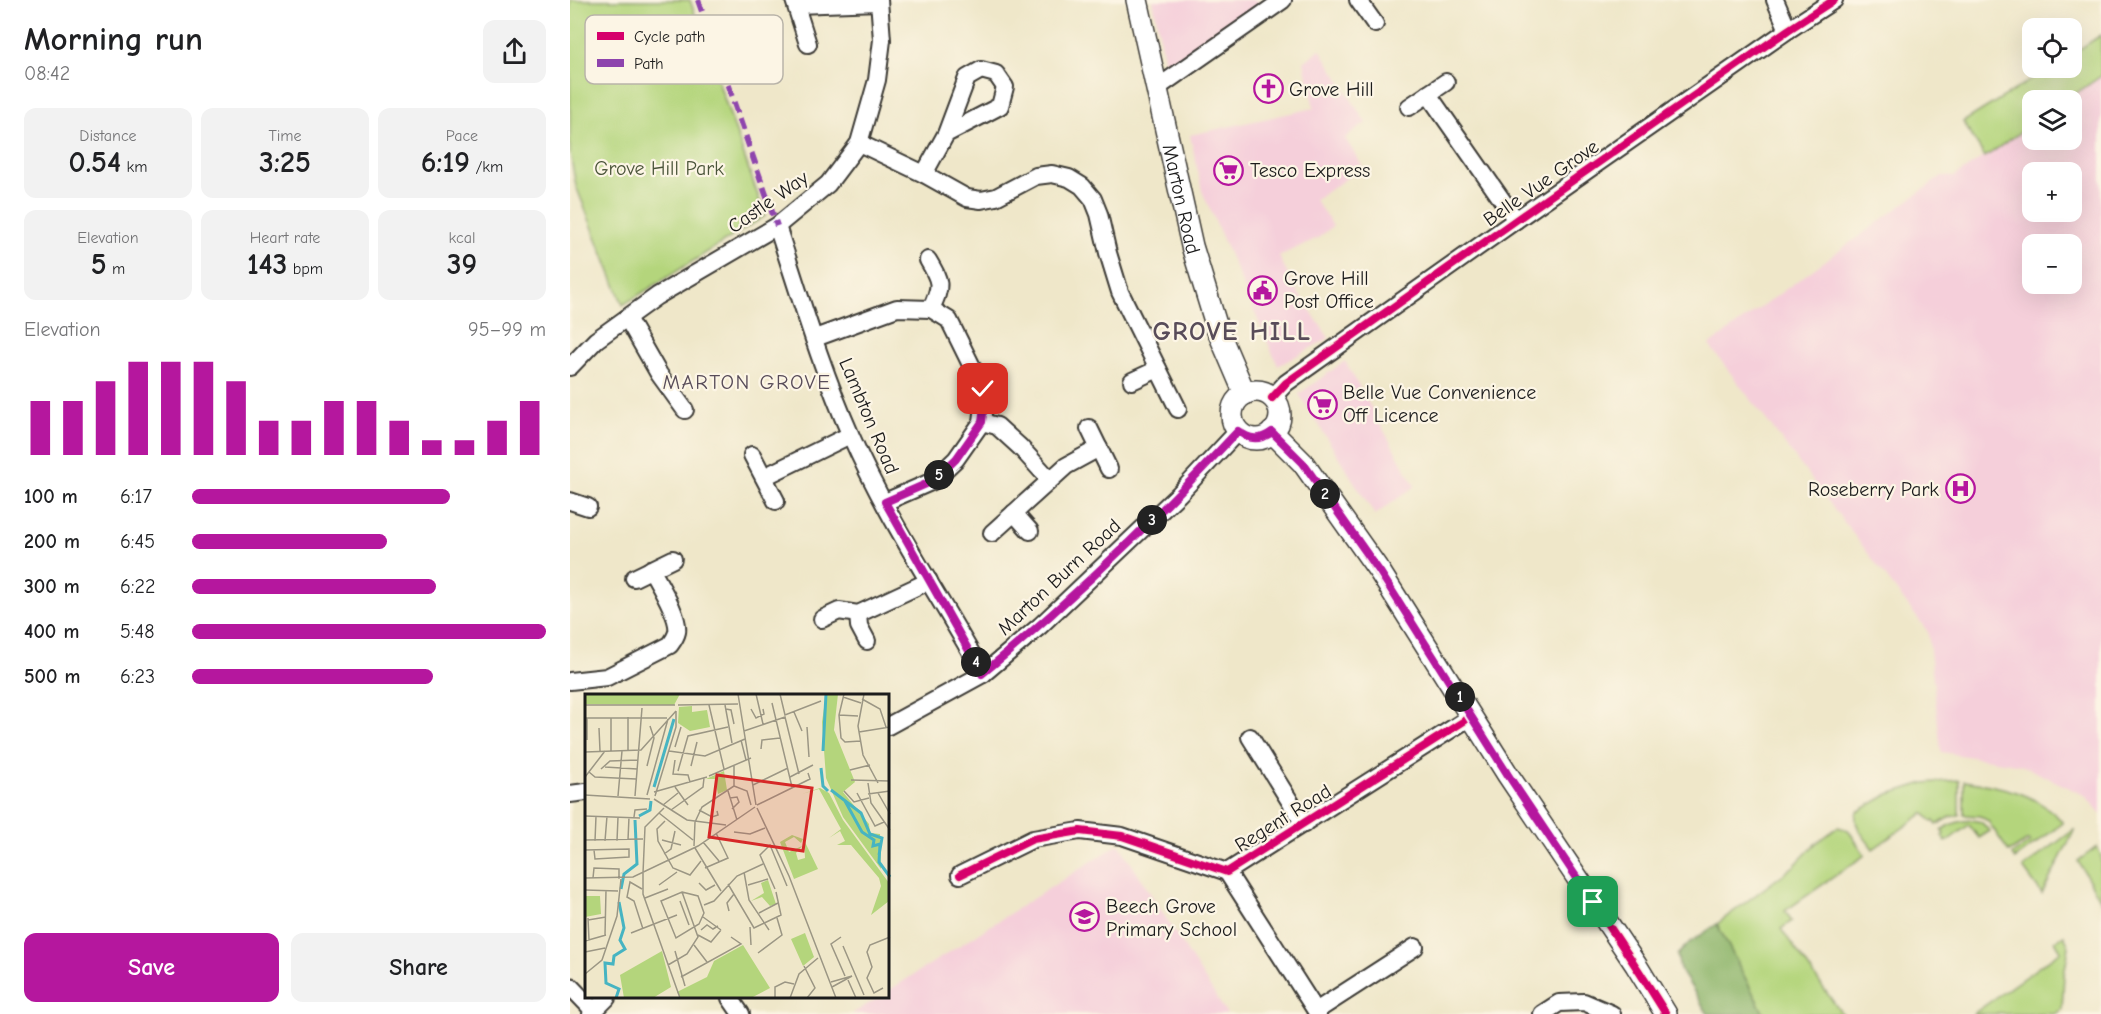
<!DOCTYPE html>
<html lang="en">
<head>
<meta charset="utf-8">
<style>
	:root { --surface:#fff; --page:#f2f2f2; --text:#202124; --muted:#757577; --accent:#b5179e }
	body { margin:0; font-family:"Comic Neue",sans-serif; background:var(--page); color:var(--text); height:100vh; display:flex; flex-direction:column; font-size:22px; white-space:nowrap }
	* { box-sizing:border-box; margin:0 }
	p { font-size:20px; color:var(--muted) }
	.icon { flex:none; width:33px; height:33px; fill:none; stroke:currentColor; stroke-width:2; stroke-linecap:round; stroke-linejoin:round }
	.map { position:relative; flex:1; overflow:hidden }
	.side { display:flex; flex-direction:column; background:var(--surface); width:570px }
	.side>* { flex:none }
	.fabs { position:absolute; left:1452px; top:18px; display:grid; gap:12px }
	.fabs a { display:grid; place-items:center; width:60px; height:60px; border-radius:12px; background:var(--surface); box-shadow:0 6px 24px #0002; font-size:30px }
	.pin { position:absolute; display:grid; place-items:center; width:51px; height:51px; color:#fff; margin:-26px; border-radius:12px; box-shadow:0 3px 9px #0006 }
	.km { position:absolute; width:30px; height:30px; margin:-15px; border-radius:50%; background:#222; color:#fff; font-size:16px; line-height:30px; text-align:center }
	.round { display:grid; place-items:center; flex:none; width:63px; height:63px; border-radius:12px; background:var(--page) }
	.headline { display:flex; align-items:center; justify-content:space-between; height:102px; padding:0 24px }
	h1 { font-size:33px; font-weight:800; line-height:45px }
	.metrics { display:grid; grid-template-columns:repeat(3,1fr); gap:9px; height:102px; padding:6px 24px }
	.metrics div { display:grid; align-content:center; border-radius:12px; background:var(--page); text-align:center }
	.metrics b { font-size:30px; font-weight:800 }
	.metrics small { font-size:16px; font-weight:400 }
	.metrics p { font-size:16px }
	.chart { height:168px; padding:12px 24px }
	.chart p { display:flex; justify-content:space-between }
	.chart svg { width:100%; height:108px; margin-top:6px; stroke:var(--accent); stroke-width:6 }
	.button { display:flex; gap:12px; margin-top:auto; padding:12px 24px }
	.button a { flex:1; height:69px; border-radius:12px; background:var(--accent); color:#fff; font-size:24px; font-weight:800; line-height:69px; text-align:center }
	.button a+a { background:var(--page); color:var(--text) }
	ul { padding:0 24px; list-style:none; font-size:20px }
	li { display:grid; grid-template-columns:96px 72px 1fr; align-items:center; height:45px }
	li i { height:15px; border-radius:8px; background:var(--accent) }
	main { display:flex; flex:1; min-height:0 }
	.map>svg:first-child { display:block }
	.built { fill:#f5cfda; fill-rule:evenodd }
	.green { fill:#b4d57c; stroke:#68784c; stroke-width:1.5 }
	.forest { fill:#8fb66c; stroke:#566944; stroke-width:1.5 }
	.lines { fill:none; stroke-linecap:round; stroke-linejoin:round }
	.minor-casing { stroke:#3c3a36; stroke-width:20 }
	.major-casing { stroke:#3c3a36; stroke-width:24 }
	.minor { stroke:#fff; stroke-width:16 }
	.major { stroke:#fff; stroke-width:21 }
	.quiet { stroke:#8e44ad; stroke-width:6; stroke-dasharray:12 6; stroke-linecap:butt }
	.cycleway-casing { stroke:#fcf5e5; stroke-width:11 }
	.cycleway { stroke:#d6006c; stroke-width:8 }
	.route-casing { stroke:#fff; stroke-width:12 }
	.route { stroke:#b5179e; stroke-width:8 }
	.labels { text-anchor:middle; dominant-baseline:central; stroke-width:4.5; stroke-linejoin:round; paint-order:stroke }
	.poi-label { font-size:20px; fill:#1c1c1c; stroke:#fcf5e5; text-anchor:start }
	.park-label { font-size:20px; fill:#4a5439; stroke:#fcf5e5 }
	.street-label { font-size:20px; fill:#1c1c1c; stroke:#fcf5e5 }
	.neighbourhood-label { font-size:21px; letter-spacing:1.5px; fill:#584c59; stroke:#fcf5e5 }
	.district-label { font-size:26px; font-weight:bold; letter-spacing:1.5px; fill:#584c59; stroke:#fcf5e5 }
	.inset-river { fill:none; stroke:#46b4c2; stroke-width:3 }
	.inset-road { fill:none; stroke:#9b9684; stroke-width:1.5 }
	.view { fill:#d62828; fill-opacity:0.15; stroke:#d62828; stroke-width:3 }
	.inset-edge { fill:none; stroke:#1c1c1c; stroke-width:3 }
	.key { fill:#fcf5e5; stroke:#b9b4a9; stroke-width:1.5 }
	.key-label { font-size:16px; fill:#1c1c1c }
</style>
</head>
<body>
<main>
<section class="side">
<div class="headline"><div><h1>Morning run</h1><p>08:42</p></div><a class="round"><svg class="icon" aria-label="share" viewBox="0 0 24 24"><path d="M12 15V3M7 8l5-5 5 5M5 13v7h14v-7"/></svg></a></div>
<div class="metrics">
<div><p>Distance</p><b>0.54<small> km</small></b></div>
<div><p>Time</p><b>3:25</b></div>
<div><p>Pace</p><b>6:19<small> /km</small></b></div>
</div>
<div class="metrics">
<div><p>Elevation</p><b>5<small> m</small></b></div>
<div><p>Heart rate</p><b>143<small> bpm</small></b></div>
<div><p>kcal</p><b>39</b></div>
</div>
<div class="chart"><p><span>Elevation</span>95–99 m</p>
<svg viewBox="0 0 160 44" preserveAspectRatio="none"><path d="M5 44V22M15 44V22M25 44V14M35 44V6M45 44V6M55 44V6M65 44V14M75 44V30M85 44V30M95 44V22M105 44V22M115 44V30M125 44V38M135 44V38M145 44V30M155 44V22"/></svg>
</div>
<ul>
<li><b>100 m</b>6:17<i style="width:73%"></i></li>
<li><b>200 m</b>6:45<i style="width:55%"></i></li>
<li><b>300 m</b>6:22<i style="width:69%"></i></li>
<li><b>400 m</b>5:48<i style="width:100%"></i></li>
<li><b>500 m</b>6:23<i style="width:68%"></i></li>
</ul>
<div class="button"><a>Save</a><a>Share</a></div>
</section>
<div class="map">
<svg width="1531" height="1014" viewBox="0 0 1531 1014">
	<rect width="100%" height="100%" fill="#fcf5e5"/>
	<filter id="ink" filterUnits="userSpaceOnUse"><feTurbulence type="fractalNoise" baseFrequency=".0167" numOctaves="2"/><feDisplacementMap in="SourceGraphic" scale="12" xChannelSelector="R" yChannelSelector="G"/><feConvolveMatrix kernelMatrix="1 2 1 2 8 2 1 2 1" color-interpolation-filters="sRGB"/></filter>
	<filter id="wash" filterUnits="userSpaceOnUse"><feTurbulence type="fractalNoise" baseFrequency=".008" numOctaves="4" result="noise"/><feDisplacementMap in="SourceGraphic" scale="24" xChannelSelector="R" yChannelSelector="G"/><feGaussianBlur stdDeviation="1.35" result="paint"/><feColorMatrix in="noise" values="0 0 0 0 0 0 0 0 0 0 0 0 0 0 0 0 0 1.4 0 .05"/><feComposite in="paint" operator="in"/></filter>
	<g filter="url(#wash)">
		<rect width="100%" height="100%" fill="#efe7c9"/>
		<g class="built">
			<polygon points="583,0 687,0 689,7 596,70"/>
			<polygon points="750,49 796,123 775,138 793,167 745,200 763,226 748,238 709,256 723,285 759,338 708,366 632,191 620,135 744,108 734,62"/>
			<path d="M 1531,76 L 1531,815 L 1516,796 L 1451,765 L 1371,752 L 1358,632 L 1139,345 L 1372,176 L 1384,177 L 1462,124 L 1462,140 L 1502,140 L 1502,100 L 1496,100 ZM 1462,172 L 1502,172 L 1502,212 L 1462,212 ZM 1462,244 L 1502,244 L 1502,284 L 1462,284 Z"/>
			<polygon points="775,361 845,486 805,515 729,394"/>
			<polygon points="549,844 657,1014 282,1014 308,998 318,998 318,991"/>
		</g>
		<g class="green">
			<polygon points="0,0 120,0 195,216 53,305 6,186 0,153"/>
			<polygon points="1531,35 1531,76 1496,100 1462,100 1462,124 1415,157 1393,122 1480,68 1502,68 1502,54"/>
			<path d="M 1389,780 L 1389,815 L 1380,817 L 1367,825 L 1364,821 L 1362,822 L 1354,813 L 1303,849 C 1296,839 1281,824 1287,812 L 1319,794 L 1354,783 Z"/>
			<path d="M 1394,781 C 1431,786 1468,793 1493,823 L 1445,859 L 1442,855 L 1460,842 L 1458,840 L 1439,852 L 1418,821 L 1410,816 L 1394,815 Z"/>
			<path d="M 1403,820 L 1411,822 L 1420,831 L 1409,838 L 1399,825 L 1376,842 L 1372,836 L 1374,834 L 1371,830 C 1382,823 1390,821 1403,820 Z"/>
			<polygon points="1268,827 1278,830 1295,855 1215,911 1222,921 1211,929 1272,1014 1194,1014 1147,924 1224,866 1245,844"/>
			<polygon points="1505,829 1472,894 1453,868"/>
			<polygon points="1527,847 1531,855 1531,901 1508,861"/>
			<polygon points="1494,935 1499,947 1494,975 1492,1009 1485,1014 1403,1014 1491,951 1485,941"/>
		</g>
		<polygon class="forest" points="1147,924 1194,1014 1138,1014 1110,969 1107,955 1119,943"/>
	</g>
	<g filter="url(#ink)">
		<g class="lines">
			<defs>
				<g id="minor">
					<polyline points="224,0 238,44"/>
					<polyline points="788,0 805,24"/>
					<polyline points="1205,0 1218,30"/>
					<polyline points="226,5 309,2"/>
					<polyline points="587,88 713,0"/>
					<polyline points="858,94 946,220"/>
					<polyline points="839,107 876,82"/>
					<polyline points="289,143 354,174 397,198 411,200 426,197 466,176 482,174 499,178 512,186 523,199 529,214 538,253 550,292 608,409"/>
					<polyline points="354,174 376,134 397,78 411,70 426,74 435,87 430,106 376,134"/>
					<path d="M 207,226 C 230,296 251,368 281,436 C 317,519 369,595 413,674"/>
					<path d="M 358,260 C 371,282 372,285 361,309"/>
					<polyline points="57,318 89,374 115,410"/>
					<polyline points="245,338 327,308 361,309 379,320 413,389 414,405 412,422 386,459 363,481 315,502"/>
					<polyline points="0,367 26,340 87,296 207,226 258,184 289,143 307,80 312,40 309,0"/>
					<polyline points="562,381 588,369"/>
					<polyline points="702,398 716,383 946,220 1218,30 1264,0"/>
					<polyline points="412,422 427,426 450,447 480,480"/>
					<polyline points="519,428 539,469"/>
					<polyline points="182,455 206,501"/>
					<polyline points="194,477 280,435"/>
					<polyline points="0,501 18,507"/>
					<polyline points="444,513 460,531"/>
					<polyline points="422,533 496,466 529,448"/>
					<polyline points="64,578 103,559"/>
					<polyline points="288,614 289,626 297,641"/>
					<polyline points="252,619 269,611 288,614 359,581"/>
					<path d="M 0,681 L 37,677 L 100,645 C 103,641 106,637 107,632 C 110,617 89,584 81,569"/>
					<polyline points="318,726 413,674 470,626 609,494 668,431"/>
					<polyline points="680,737 734,824"/>
					<polyline points="0,794 16,792"/>
					<polyline points="657,872 748,1014"/>
					<polyline points="390,875 463,839 510,831 552,836 657,872 902,716"/>
					<polyline points="0,986 24,1011"/>
					<polyline points="160,998 171,1014"/>
					<polyline points="746,1011 845,947"/>
					<polyline points="21,1014 37,998"/>
					<polyline points="972,1014 989,1003 1014,1002 1042,1014"/>
				</g>
				<g id="major">
					<path id="s1" d="M 567,0 L 622,246 L 648,331 L 675,394"/>
					<circle cx="686" cy="415" r="24"/>
					<polyline points="702,432 733,463 810,572 938,775 1066,965 1096,1014"/>
				</g>
			</defs>
			<use href="#minor" class="minor-casing"/>
			<use href="#major" class="major-casing"/>
			<use href="#minor" class="minor"/>
			<use href="#major" class="major"/>
			<polyline class="quiet" points="128,0 207,226"/>
			<defs>
				<g id="cycleway">
					<polyline points="702,398 716,383 946,220 1218,30 1264,0"/>
					<path d="M 764,507 C 826,594 880,685 938,774 C 989,855 1046,932 1096,1014"/>
					<polyline points="390,875 463,839 510,831 552,836 657,872 902,716"/>
				</g>
			</defs>
			<use href="#cycleway" class="cycleway-casing"/>
			<use href="#cycleway" class="cycleway"/>
		</g>
	</g>
	<g class="lines" filter="url(#ink)">
		<defs>
			<path id="route" d="M 413,389 L 414,405 L 412,422 L 386,459 L 363,481 L 315,502 L 412,674 C 503,599 588,517 668,431 C 680,440 690,441 702,432 L 733,463 L 810,572 L 938,775 L 1023,902"/>
		</defs>
		<use href="#route" class="route-casing"/>
		<use href="#route" class="route"/>
	</g>
	<defs>
		<symbol id="church-ring" viewBox="-11 -11 22 22"><circle r="9.5" fill="#fcf5e5" stroke="#b5179e" stroke-width="1.5"/><path d="M-1.2-6h2.4v3.5h3.3v2.4h-3.3V6h-2.4V-.1h-3.3v-2.4h3.3Z" fill="#b5179e"/></symbol>
		<symbol id="supermarket-ring" viewBox="-11 -11 22 22"><circle r="9.5" fill="#fcf5e5" stroke="#b5179e" stroke-width="1.5"/><path d="M-6-5.5h2.5l.6 2H6L4.5 2H-2.5L-4.4-4H-6ZM-1.5 3.2a1.3 1.3 0 1 0 .1 0ZM3 3.2a1.3 1.3 0 1 0 .1 0Z" fill="#b5179e"/></symbol>
		<symbol id="civic-ring" viewBox="-11 -11 22 22"><circle r="9.5" fill="#fcf5e5" stroke="#b5179e" stroke-width="1.5"/><path d="M-.6-6.5H3V-4.5H.6V-3L4-1V1h2V6H-6V1h2V-1L-.6-3ZM-1.2 2.5V6h2.4V2.5Z" fill="#b5179e"/></symbol>
		<symbol id="hospital-ring" viewBox="-11 -11 22 22"><circle r="9.5" fill="#fcf5e5" stroke="#b5179e" stroke-width="1.5"/><path d="M-5-5h3v3.5h4V-5h3V5h-3V1.5h-4V5h-3Z" fill="#b5179e"/></symbol>
		<symbol id="school-ring" viewBox="-11 -11 22 22"><circle r="9.5" fill="#fcf5e5" stroke="#b5179e" stroke-width="1.5"/><path d="M0-5L7-2L0 1L-7-2ZM-4 1L0 2.5L4 1V4Q0 6-4 4Z" fill="#b5179e"/></symbol>
	</defs>
	<g fill-rule="evenodd">
		<use href="#church-ring" x="682" y="72" width="33" height="33"/>
		<use href="#supermarket-ring" x="642" y="154" width="33" height="33"/>
		<use href="#civic-ring" x="676" y="274" width="33" height="33"/>
		<use href="#supermarket-ring" x="736" y="388" width="33" height="33"/>
		<use href="#hospital-ring" x="1374" y="472" width="33" height="33"/>
		<use href="#school-ring" x="498" y="900" width="33" height="33"/>
	</g>
	<g class="labels">
		<g class="poi-label">
			<text x="719" y="89">Grove Hill</text>
			<text x="680" y="170">Tesco Express</text>
			<text x="714" y="278">Grove Hill<tspan x="714" dy="23">Post Office</tspan></text>
			<text x="773" y="392">Belle Vue Convenience<tspan x="773" dy="23">Off Licence</tspan></text>
			<text x="1369" y="489" text-anchor="end">Roseberry Park</text>
			<text x="536" y="906">Beech Grove<tspan x="536" dy="23">Primary School</tspan></text>
		</g>
		<g class="park-label">
			<text x="89" y="168">Grove Hill Park</text>
		</g>
		<g class="street-label">
			<text transform="translate(971 183) rotate(-35)">Belle Vue Grove</text>
			<text stroke="none"><textPath href="#s1" startOffset="204">Marton Road</textPath></text>
			<text transform="translate(198 202) rotate(-35)">Castle Way</text>
			<text transform="translate(299 416) rotate(67)">Lambton Road</text>
			<text transform="translate(489 577) rotate(-43)">Marton Burn Road</text>
			<text transform="translate(713 818) rotate(-32)">Regent Road</text>
		</g>
		<g class="neighbourhood-label">
			<text x="177" y="382">MARTON GROVE</text>
		</g>
		<g class="district-label">
			<text x="662" y="332">GROVE HILL</text>
		</g>
	</g>
	<g transform="translate(15 694)">
		<rect width="304" height="304" fill="#efe7c9"/>
		<path d="M 0,0 L 95,0 L 89,11 L 0,10 ZM 241,0 L 253,0 L 249,36 L 270,88 L 258,98 L 284,130 L 285,139 L 295,140 L 296,175 L 258,123 L 241,84 L 237,28 ZM 107,12 L 107,18 L 122,16 L 125,33 L 105,37 L 93,29 L 94,13 ZM 139,77 L 142,96 L 133,100 L 130,85 L 121,85 ZM 235,94 L 244,99 L 258,126 L 304,189 L 304,207 L 286,221 L 296,192 L 294,184 L 266,151 L 252,151 L 260,147 L 255,137 L 244,144 L 256,135 L 234,95 L 217,100 ZM 207,141 L 218,145 L 216,149 L 209,143 L 200,148 L 204,158 L 217,152 L 211,159 L 213,166 L 220,164 L 219,146 L 233,175 L 209,185 L 195,148 ZM 183,186 L 191,210 L 185,212 L 177,203 L 166,207 L 179,199 L 176,189 ZM 0,202 L 15,202 L 16,220 L 0,223 ZM 220,239 L 229,263 L 218,272 L 206,245 ZM 158,251 L 185,294 L 166,304 L 96,304 L 92,298 L 122,283 L 129,267 ZM 77,257 L 86,293 L 68,304 L 39,304 L 35,281 Z" fill="#b4d57c"/>
		<path class="inset-river" d="M 238,57 L 241,0M 236,74 L 238,92 L 243,97M 69,93 L 89,25M 246,96 L 276,119 L 285,140 L 297,144 L 294,161M 260,107 L 277,138 L 289,146 L 288,152 L 295,150 L 294,168 L 305,183M 54,122 L 65,116 L 66,107M 36,195 L 39,180 L 52,170 L 50,126M 31,304 L 34,295 L 21,289 L 20,269 L 28,270 L 29,262 L 40,255 L 35,246 L 39,234 L 34,208"/>
		<path class="inset-road" d="M 153,0 L 171,111M 171,0 L 178,30M 195,0 L 200,21 L 236,7M 259,0 L 254,21 L 256,44 L 260,48 L 276,47M 279,0 L 273,32 L 278,61 L 293,89M 258,3 L 276,9M 277,5 L 295,15 L 301,33M 187,9 L 207,93M 0,11 L 90,11M 93,11 L 153,10M 124,11 L 139,75M 140,11 L 147,49M 141,15 L 146,16 L 149,30M 166,15 L 171,24 L 179,20 L 178,15M 209,18 L 217,37M 254,21 L 273,22M 0,24 L 82,24M 2,24 L 2,46M 26,24 L 26,57M 222,33 L 224,63M 14,34 L 15,57M 159,37 L 200,23 L 214,80M 274,38 L 305,33M 156,46 L 161,66M 90,53 L 96,33M 176,55 L 177,46 L 195,44M 43,57 L 43,23M 84,57 L 120,62 L 160,45M 0,58 L 56,56 L 91,17M 90,66 L 88,80 L 103,81 L 105,88M 62,72 L 69,44 L 65,32M 106,72 L 112,48M 20,73 L 52,75M 16,75 L 25,67 L 53,66M 265,76 L 285,71M 93,77 L 103,42 L 143,33M 4,78 L 10,83 L 51,85M 124,82 L 166,64M 0,83 L 20,57M 205,83 L 228,71M 266,86 L 305,87M 283,89 L 286,109 L 305,136M 168,91 L 203,74M 149,92 L 162,97 L 166,111M 90,93 L 103,111M 143,97 L 152,126M 259,97 L 269,108 L 284,104M 69,98 L 122,83M 272,99 L 290,132 L 299,128M 293,99 L 305,120M 283,100 L 305,97M 0,101 L 65,105M 62,101 L 83,25M 33,102 L 37,57M 50,102 L 57,14M 70,102 L 91,33 L 91,17M 145,104 L 152,103 L 154,108 L 147,115M 69,105 L 102,126 L 141,131M 78,111 L 93,99M 172,111 L 225,85 L 223,79M 172,114 L 204,182 L 251,304M 86,116 L 118,93 L 119,84M 114,116 L 127,123 L 133,121 L 132,117M 74,119 L 108,146M 0,122 L 55,124M 49,123 L 50,116 L 62,115M 80,127 L 72,135 L 73,147 L 88,174 L 105,181 L 116,167M 110,128 L 117,113 L 149,92 L 149,71M 149,138 L 165,140 L 180,134M 0,146 L 58,145M 43,146 L 44,123M 77,146 L 96,151M 10,147 L 11,122M 20,147 L 22,122M 32,147 L 33,123M 118,148 L 134,167M 109,152 L 110,128M 110,154 L 136,197M 0,156 L 44,155 L 44,163 L 10,165 L 9,156M 79,160 L 86,155 L 90,137M 120,174 L 143,164 L 131,139M 159,178 L 164,206 L 184,236M 58,179 L 58,200 L 95,304M 58,179 L 60,133 L 79,114M 0,184 L 48,183 L 113,152 L 170,113M 8,184 L 9,174 L 34,175 L 34,185M 114,189 L 121,196 L 130,191M 143,190 L 169,234 L 196,221 L 191,198M 74,191 L 92,178M 163,191 L 183,185M 57,195 L 45,188 L 42,203 L 49,207 L 58,235M 190,195 L 175,161 L 185,151 L 202,192M 0,196 L 33,197M 97,198 L 113,202 L 119,219 L 114,230 L 91,244 L 76,207 ZM 60,204 L 83,195M 95,207 L 104,231M 119,211 L 129,207 L 152,182 L 178,170M 144,217 L 142,209 L 149,200M 174,219 L 193,209M 118,223 L 136,236M 3,224 L 4,246M 3,226 L 21,223M 165,233 L 166,251M 116,236 L 122,231 L 128,235 L 133,232M 46,239 L 92,221M 20,241 L 21,196M 113,241 L 126,248 L 136,236M 256,243 L 246,250 L 260,282M 0,247 L 21,241M 109,251 L 122,268M 258,252 L 279,301M 90,257 L 100,292M 0,258 L 20,254M 173,259 L 197,241 L 192,224M 83,271 L 102,260 L 113,243 L 97,198M 219,272 L 230,294 L 222,304M 0,280 L 17,266 L 32,222 L 36,185M 96,283 L 156,250 L 146,243M 263,286 L 271,304M 246,288 L 267,282 L 247,293M 298,294 L 289,299 L 282,284 L 287,273 L 282,258 L 285,251 L 305,243M 190,304 L 190,293 L 200,288 L 209,290M 205,304 L 214,280 L 233,264"/>
		<path class="view" d="M 132,81 L 227,94 L 218,157 L 124,143 Z"/>
		<rect width="304" height="304" class="inset-edge"/>
	</g>
	<rect x="15" y="15" width="198" height="69" rx="9" class="key"/>
	<rect x="27" y="32" width="27" height="8" fill="#d6006c"/>
	<rect x="27" y="59" width="27" height="8" fill="#8e44ad"/>
	<g class="key-label">
		<text x="64" y="42">Cycle path</text>
		<text x="64" y="69">Path</text>
	</g>
</svg>
<div class="fabs">
<a><svg class="icon" aria-label="locate" viewBox="0 0 24 24"><circle cx="12" cy="12" r="6"/><path d="M12 2v4M12 18v4M2 12h4M18 12h4"/></svg></a>
<a><svg class="icon" aria-label="layers" viewBox="0 0 24 24"><path d="M12 4l9 5-9 5-9-5zM3 14l9 5 9-5"/></svg></a>
<a>+</a>
<a>−</a>
</div>
<div class="pin" style="left:1023px;top:902px;background:#1e9e55"><svg class="icon" aria-label="arrive" viewBox="0 0 24 24"><path d="M6 21V4h12l-3 4 3 4H6"/></svg></div>
<div class="pin" style="left:413px;top:389px;background:#d93025"><svg class="icon" aria-label="check" viewBox="0 0 24 24"><path d="M5 12l5 5 9-10"/></svg></div>
<b class="km" style="left:890px;top:697px">1</b>
<b class="km" style="left:755px;top:494px">2</b>
<b class="km" style="left:582px;top:520px">3</b>
<b class="km" style="left:406px;top:662px">4</b>
<b class="km" style="left:369px;top:475px">5</b>
</div>
</main>
</body>
</html>
